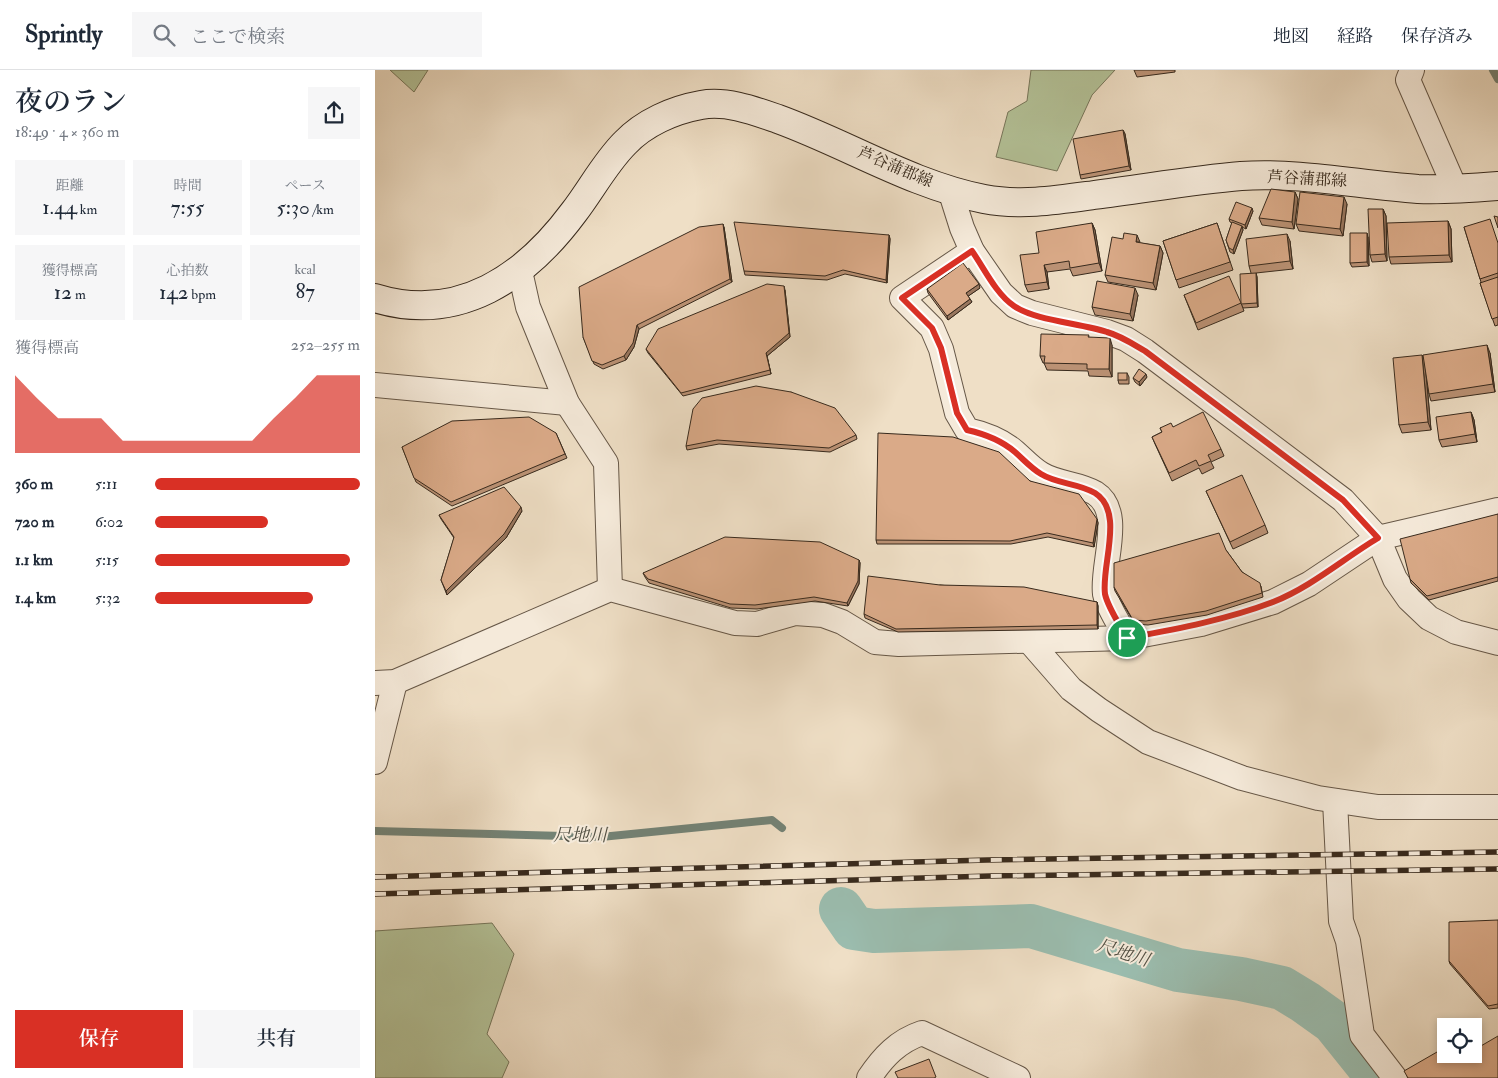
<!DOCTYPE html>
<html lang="ja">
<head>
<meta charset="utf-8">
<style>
	:root { --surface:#fff; --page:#f6f6f7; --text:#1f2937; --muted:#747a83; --line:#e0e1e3; --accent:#d93025 }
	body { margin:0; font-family:"IM FELL Double Pica","Noto Serif JP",serif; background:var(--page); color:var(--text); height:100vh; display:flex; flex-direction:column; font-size:19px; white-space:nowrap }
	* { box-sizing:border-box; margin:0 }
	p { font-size:16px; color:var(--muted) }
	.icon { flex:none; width:28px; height:28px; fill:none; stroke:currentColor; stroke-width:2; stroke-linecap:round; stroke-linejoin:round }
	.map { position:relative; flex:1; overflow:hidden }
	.side { display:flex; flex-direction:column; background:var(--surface); width:375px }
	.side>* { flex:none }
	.buttons { position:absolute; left:1062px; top:948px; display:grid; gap:10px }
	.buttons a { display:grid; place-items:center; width:45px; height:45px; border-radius:0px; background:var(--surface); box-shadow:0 2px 8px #0003; font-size:25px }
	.pin { position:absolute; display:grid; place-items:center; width:42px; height:42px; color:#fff; margin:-21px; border:2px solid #fff; border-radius:50%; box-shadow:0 1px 5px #0007 }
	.round { display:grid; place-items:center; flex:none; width:52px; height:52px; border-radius:0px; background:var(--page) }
	.overview { display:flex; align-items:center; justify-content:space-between; height:85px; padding:0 15px }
	h1 { font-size:28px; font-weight:600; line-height:38px }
	.figures { display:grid; grid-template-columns:repeat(3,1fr); gap:8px; height:85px; padding:5px 15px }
	.figures div { display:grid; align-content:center; border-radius:0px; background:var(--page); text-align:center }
	.figures b { font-size:21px; font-weight:600 }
	.figures small { font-size:14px; font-weight:400 }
	.figures p { font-size:14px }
	.chart { height:140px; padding:10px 15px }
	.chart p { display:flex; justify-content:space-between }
	.chart svg { width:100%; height:90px; margin-top:5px; fill:var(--accent); opacity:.7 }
	.button { display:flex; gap:10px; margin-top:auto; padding:10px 15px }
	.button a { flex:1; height:58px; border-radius:0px; background:var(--accent); color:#fff; font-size:20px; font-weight:600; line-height:58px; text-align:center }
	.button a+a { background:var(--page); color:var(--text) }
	ul { padding:0 15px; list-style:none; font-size:16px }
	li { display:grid; grid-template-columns:80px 60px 1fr; align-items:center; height:38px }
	li i { height:12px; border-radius:6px; background:var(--accent) }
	header { display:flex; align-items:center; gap:30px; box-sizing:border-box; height:70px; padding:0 25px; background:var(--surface); border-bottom:1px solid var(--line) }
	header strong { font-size:24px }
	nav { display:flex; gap:28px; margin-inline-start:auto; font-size:18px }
	.search { width:350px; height:45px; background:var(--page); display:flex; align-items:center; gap:12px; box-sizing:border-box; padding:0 18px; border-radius:0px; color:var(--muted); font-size:19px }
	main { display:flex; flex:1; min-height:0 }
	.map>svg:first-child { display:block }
	.green { fill:#b4c399; stroke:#76765b }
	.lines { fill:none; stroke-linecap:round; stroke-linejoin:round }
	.stream { stroke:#738275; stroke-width:8 }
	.river { stroke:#9bbdaf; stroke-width:44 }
	.minor-casing { stroke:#665747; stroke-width:26 }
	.secondary-casing { stroke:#382a1d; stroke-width:30 }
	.minor { stroke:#f5eada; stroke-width:24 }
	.secondary { stroke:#f5eada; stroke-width:28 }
	.rail-casing { stroke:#382a1d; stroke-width:5.5 }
	.rail { stroke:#f5eada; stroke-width:4; stroke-dasharray:11; stroke-linecap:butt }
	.wall { fill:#bb9275; stroke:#382a1d }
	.shaded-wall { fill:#99775f; stroke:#382a1d }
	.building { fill:#daaa88; stroke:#382a1d }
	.route-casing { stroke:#fff; stroke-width:10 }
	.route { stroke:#d93025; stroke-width:6 }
	.labels { text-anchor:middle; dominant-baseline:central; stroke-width:4; stroke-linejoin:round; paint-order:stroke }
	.street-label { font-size:16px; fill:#382a1d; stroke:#f5eada }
	.water-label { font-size:18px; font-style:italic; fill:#514f42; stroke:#f5eada }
</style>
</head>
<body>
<header>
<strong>Sprintly</strong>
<div class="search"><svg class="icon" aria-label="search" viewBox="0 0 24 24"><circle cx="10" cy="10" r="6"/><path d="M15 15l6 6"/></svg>ここで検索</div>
<nav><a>地図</a><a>経路</a><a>保存済み</a></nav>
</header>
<main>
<section class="side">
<div class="overview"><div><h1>夜のラン</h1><p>18:49 · 4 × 360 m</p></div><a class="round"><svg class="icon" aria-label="share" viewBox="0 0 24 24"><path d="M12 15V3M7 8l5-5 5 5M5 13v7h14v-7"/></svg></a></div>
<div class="figures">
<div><p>距離</p><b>1.44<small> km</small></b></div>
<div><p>時間</p><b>7:55</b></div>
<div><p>ペース</p><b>5:30<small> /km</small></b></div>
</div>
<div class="figures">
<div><p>獲得標高</p><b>12<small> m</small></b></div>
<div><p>心拍数</p><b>142<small> bpm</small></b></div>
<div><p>kcal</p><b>87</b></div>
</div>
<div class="chart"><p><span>獲得標高</span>252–255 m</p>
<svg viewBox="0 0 160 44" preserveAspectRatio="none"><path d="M0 44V6L10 17L20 27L30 27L40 27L50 38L60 38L70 38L80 38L90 38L100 38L110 38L120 27L130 17L140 6L150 6L160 6V44z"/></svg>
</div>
<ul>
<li><b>360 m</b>5:11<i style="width:100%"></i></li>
<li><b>720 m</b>6:02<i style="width:55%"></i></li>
<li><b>1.1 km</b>5:15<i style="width:95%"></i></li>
<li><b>1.4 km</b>5:32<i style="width:77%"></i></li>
</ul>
<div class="button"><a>保存</a><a>共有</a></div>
</section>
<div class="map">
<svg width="1123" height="1008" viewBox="0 0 1123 1008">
	<rect width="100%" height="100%" fill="#efdfc6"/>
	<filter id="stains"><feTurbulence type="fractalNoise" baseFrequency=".004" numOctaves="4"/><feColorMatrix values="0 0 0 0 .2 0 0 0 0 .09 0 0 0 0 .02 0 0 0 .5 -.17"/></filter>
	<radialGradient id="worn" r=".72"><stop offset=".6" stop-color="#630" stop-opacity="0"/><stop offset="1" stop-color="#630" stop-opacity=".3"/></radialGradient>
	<g class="green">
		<polygon points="15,0 53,0 39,22"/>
		<polygon points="656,0 740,0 717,25 682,101 621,87 633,42 652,31"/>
		<polygon points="117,853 139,884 112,964 134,992 127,1008 0,1008 0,861"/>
	</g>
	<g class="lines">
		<g class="stream">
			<polyline points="1118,0 1123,9"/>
			<polyline points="0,761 226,767 397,750 407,758"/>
		</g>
		<polyline class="river" points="466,839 479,858 499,861 656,856 803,900 866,909 907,918 930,932 958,952 1003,1008"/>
		<defs>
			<g id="minor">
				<polyline points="1037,0 1033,10 1080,118"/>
				<polyline points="575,120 587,158 597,181 626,223 640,236 657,243 732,262 751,269 770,281 968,430 1003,468 1020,509 1034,529 1054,548 1081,562 1123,573"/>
				<path d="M 597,181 L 527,228 L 557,258 L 566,279 L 582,343 L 592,360 C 610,364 626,370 640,382 C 649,390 656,398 666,404 C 682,414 703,413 720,423 C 750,442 726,495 730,524 C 733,538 745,555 752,568"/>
				<polyline points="145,201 153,237 192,333 231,393 235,519"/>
				<polyline points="0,315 192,333"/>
				<polyline points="655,572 696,619 724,640 773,672 867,708 943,728 1003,737 1123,737"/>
				<polyline points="0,613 20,612 235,519 360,553 382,554 420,543 448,545 467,552 500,572 524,574 752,568 826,554 898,532 934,514 1003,468 1123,440"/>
				<polyline points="0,692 20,612"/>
				<polyline points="960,731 966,851 973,871 987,965 1020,1008"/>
				<path d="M 494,1008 C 508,987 523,971 547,963 L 643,1008"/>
			</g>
			<path id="secondary" d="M 0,228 C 84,254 151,207 199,142 C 216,120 230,93 250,73 C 269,53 298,40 326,35 C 351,30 380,41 403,49 C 472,74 537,115 609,129 C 646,136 683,130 719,125 C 768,119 817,110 866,106 C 926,102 984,115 1043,119 C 1069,120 1097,118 1123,116"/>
		</defs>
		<use href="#minor" class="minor-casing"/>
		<use href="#secondary" class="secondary-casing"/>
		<use href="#minor" class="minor"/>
		<use href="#secondary" class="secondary"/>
		<defs>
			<g id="rail">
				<polyline points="0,807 612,790 1123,782"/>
				<polyline points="0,824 615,806 1123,799"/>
			</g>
		</defs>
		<use href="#rail" class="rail-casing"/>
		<use href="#rail" class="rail"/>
	</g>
	<g class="wall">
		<polygon points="759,0 800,0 800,2 762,7"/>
		<polygon points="748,60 750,64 756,100 706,109 705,105"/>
		<polygon points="920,122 923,129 919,159 887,155 884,148"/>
		<polygon points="972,134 968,166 924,161 921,154"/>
		<polygon points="1008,139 1011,146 1012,191 997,192 995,185"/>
		<polygon points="878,141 871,159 867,157 868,160 859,184 855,182 851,170 857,153 855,152 854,149"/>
		<polygon points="1073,151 1076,159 1077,192 1016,194 1014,187"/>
		<polygon points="717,153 720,160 727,201 698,206 695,199 672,202 674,219 653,222 650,215 664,183"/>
		<polygon points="842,153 858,200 804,218 788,171"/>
		<polygon points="349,157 357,212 264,259 259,277 251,290 228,299 219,294 208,267"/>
		<polygon points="1089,157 1123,172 1123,255 1120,256 1105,213 1106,212"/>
		<polygon points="514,165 515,169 512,213 470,204 452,210 370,205 369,201"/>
		<polygon points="993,167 994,196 977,197 975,193"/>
		<polygon points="915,171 918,199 881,203 882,207 883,237 868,238 866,234 876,203 874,196"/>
		<polygon points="765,173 785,176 788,183 781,220 733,212 730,205"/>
		<polygon points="605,218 593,226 597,232 573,250 553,223 552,219"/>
		<polygon points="410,220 415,267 392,286 396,304 308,326 273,283 271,279"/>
		<polygon points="763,225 758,251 720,245 717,237"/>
		<polygon points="809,225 866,233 869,241 823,260"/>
		<polygon points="714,267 737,275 737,307 714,306 713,301 672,300 669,293 668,293 665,286"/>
		<polygon points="1115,283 1120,322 1056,331 1054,324 1051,303 1056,360 1027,363 1024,355 1047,285 1049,289"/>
		<polygon points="752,303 754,307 754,314 744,314 743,310"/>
		<polygon points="772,307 765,316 760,312 758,308"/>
		<polygon points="416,322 481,365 482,369 455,382 344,374 312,380 311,376"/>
		<polygon points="1096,342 1099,350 1102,372 1067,377 1064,370"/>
		<polygon points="798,357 846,379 849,386 836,392 839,398 827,404 824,398 797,411 780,374 777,367 787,362 785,358"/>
		<polygon points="181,363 192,388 77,436 41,412 27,377"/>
		<polygon points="655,411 722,449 723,453 719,477 673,467 636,474 502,474 501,470"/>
		<polygon points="831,421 890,455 893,463 858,479"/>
		<polygon points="147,441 131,468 72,525 66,510 79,468 66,449 64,445"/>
		<polygon points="1123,444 1123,511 1054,530 1036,513 1035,509"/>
		<polygon points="851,480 867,502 886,516 888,527 832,545 773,555 760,554 740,521 739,517"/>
		<polygon points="484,490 485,493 484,514 473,536 440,531 382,539 356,538 274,513 270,507 268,503"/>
		<polygon points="565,515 722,532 723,536 723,559 523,562 490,548 489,544"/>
		<polygon points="1123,850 1123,938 1114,939 1075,894 1074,891"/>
	</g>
	<g class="shaded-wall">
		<polygon points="748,60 750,64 756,100 754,96"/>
		<polygon points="920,122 923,129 919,159 917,152"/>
		<polygon points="969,127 972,134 968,166 965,159"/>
		<polygon points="877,138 878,141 871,159 870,155"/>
		<polygon points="1008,139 1011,146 1012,191 1010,184"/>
		<polygon points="1073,151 1076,159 1077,192 1074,185"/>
		<polygon points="717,153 720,160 727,201 724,193"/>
		<polygon points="348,154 349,157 357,212 355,209"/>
		<polygon points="867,156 868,160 859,184 858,180"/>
		<polygon points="992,163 993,167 994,196 992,192"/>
		<polygon points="912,164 915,171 918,199 915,191"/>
		<polygon points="514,165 515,169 512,213 511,210"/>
		<polygon points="762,165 765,172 761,172"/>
		<polygon points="785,176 788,183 781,220 778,213"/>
		<polygon points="669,195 672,202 674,219 672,212"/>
		<polygon points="881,203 882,207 883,237 882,233"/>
		<polygon points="604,214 605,218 592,227 591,223"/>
		<polygon points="409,216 410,220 415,267 392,286 396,304 391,283"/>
		<polygon points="760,218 763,225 758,251 755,244"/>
		<polygon points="595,229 597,232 573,250 572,246"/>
		<polygon points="262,255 264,259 259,277 251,290 249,286"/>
		<polygon points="735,268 737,275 737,307 734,299"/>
		<polygon points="1112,275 1115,283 1120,322 1118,314"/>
		<polygon points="1047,285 1050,292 1056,360 1053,352"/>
		<polygon points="771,304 772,307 765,316 764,312"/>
		<polygon points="1096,342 1099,350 1102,372 1100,364"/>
		<polygon points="146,437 147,441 131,468 72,525 71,521"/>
		<polygon points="722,449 723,453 719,477 718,473"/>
		<polygon points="484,490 485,493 484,514 473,536 472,533"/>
		<polygon points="722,532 723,536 723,559 722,555"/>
	</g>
	<g class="building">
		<polygon points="748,60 754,96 705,105 698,69"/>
		<polygon points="896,119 920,122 917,152 884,148"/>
		<polygon points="925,122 969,127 965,159 921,154"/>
		<polygon points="861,132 877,138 870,155 854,149"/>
		<polygon points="993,139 1008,139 1010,184 995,185"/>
		<polygon points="1119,146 1123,147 1123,158"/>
		<polygon points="1115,149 1123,173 1123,203 1105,209 1089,157"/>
		<polygon points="1073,151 1074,185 1014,187 1012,153"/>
		<polygon points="359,152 514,165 511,210 468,200 450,206 369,201"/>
		<polygon points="857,152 867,156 858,180 854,178 851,170"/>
		<polygon points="717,153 724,193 695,198 694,191 669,195 672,212 650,215 645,185 664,183 661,162"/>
		<polygon points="842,153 855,192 801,210 788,171"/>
		<polygon points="348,154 355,209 262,255 258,273 249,286 227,295 217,291 208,267 204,217 324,157"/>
		<polygon points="749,163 762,165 761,172 785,176 778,213 730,205 737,167 748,169"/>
		<polygon points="975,163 992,163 992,192 975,193"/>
		<polygon points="912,164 915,191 874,196 871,169"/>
		<polygon points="588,193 604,214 591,223 595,229 572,246 552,219"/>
		<polygon points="881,203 882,233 866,234 865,204"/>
		<polygon points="854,206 866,233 821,253 809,225"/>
		<polygon points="1123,207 1123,247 1117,249 1105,213"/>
		<polygon points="722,211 760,218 755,244 717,237"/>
		<polygon points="392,214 409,216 414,263 391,283 395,300 306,323 271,279 283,259"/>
		<polygon points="666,264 714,265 713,267 735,268 734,299 712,299 712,294 669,293 670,286 665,286"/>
		<polygon points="1112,275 1118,314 1054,324 1048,285"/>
		<polygon points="1047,285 1053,352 1024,355 1018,288"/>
		<polygon points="764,299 771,304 764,312 758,308"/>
		<rect x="743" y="303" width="9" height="7"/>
		<polygon points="381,316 416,322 460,338 481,365 454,378 342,370 311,376 318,339 327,328"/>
		<polygon points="828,342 846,379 833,385 836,391 824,396 821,390 794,403 777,367 787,362 785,358 796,353 798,357"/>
		<polygon points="1096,342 1100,364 1064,370 1061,347"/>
		<polygon points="154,347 181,363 190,384 76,432 39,408 27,377 77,351"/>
		<polygon points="503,363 578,367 624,382 655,411 704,424 722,449 718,473 672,463 635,471 501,470"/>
		<polygon points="867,405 890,455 855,472 831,421"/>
		<polygon points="129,417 146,437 129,464 71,521 66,510 79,467 64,445"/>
		<polygon points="1123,444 1123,507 1052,526 1035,509 1025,469"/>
		<polygon points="844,463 851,480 867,502 885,513 887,523 831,541 771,551 758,550 739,517 739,493"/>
		<polygon points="350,467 445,472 484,490 483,511 472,533 439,527 380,535 355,534 273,509 268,503"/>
		<polygon points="493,506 565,515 649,517 722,532 722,555 521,559 489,544"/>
		<polygon points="1123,850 1123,934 1113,936 1074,891 1074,852"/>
		<polygon points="1123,966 1123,1008 1033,1008 1029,1001 1062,982 1071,982 1071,984 1083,984 1085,988 1092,984 1099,984 1099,980"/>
		<polygon points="554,989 561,1007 559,1008 523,1008 520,1002"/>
	</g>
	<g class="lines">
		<defs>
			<path id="route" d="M 597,181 C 609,198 621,224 639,236 C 661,251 706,253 732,262 C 746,266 758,274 770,281 L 968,430 L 1003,468 C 968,489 936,517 898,532 C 851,550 801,559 752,568 C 745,555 733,538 730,524 C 726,495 750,442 720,423 C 703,413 682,414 666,404 C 656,398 649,390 640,382 C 626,370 610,364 592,360 L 582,343 L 566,278 L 557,258 L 527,228 Z"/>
		</defs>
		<use href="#route" class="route-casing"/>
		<use href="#route" class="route"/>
	</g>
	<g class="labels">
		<g class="street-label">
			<text transform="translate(520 97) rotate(23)">芦谷蒲郡線</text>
			<text transform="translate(932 109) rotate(3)">芦谷蒲郡線</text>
		</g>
		<g class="water-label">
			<text x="205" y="765">尺地川</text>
			<text transform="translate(748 883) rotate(17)">尺地川</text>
		</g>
	</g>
	<rect width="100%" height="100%" filter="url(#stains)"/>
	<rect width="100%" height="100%" fill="url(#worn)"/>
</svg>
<div class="buttons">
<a><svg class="icon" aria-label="locate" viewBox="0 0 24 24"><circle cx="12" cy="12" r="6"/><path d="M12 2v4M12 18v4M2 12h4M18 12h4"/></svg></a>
</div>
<div class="pin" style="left:752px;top:568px;background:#1e9e55"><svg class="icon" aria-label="arrive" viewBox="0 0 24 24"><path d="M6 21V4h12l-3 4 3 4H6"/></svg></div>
</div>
</main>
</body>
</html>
